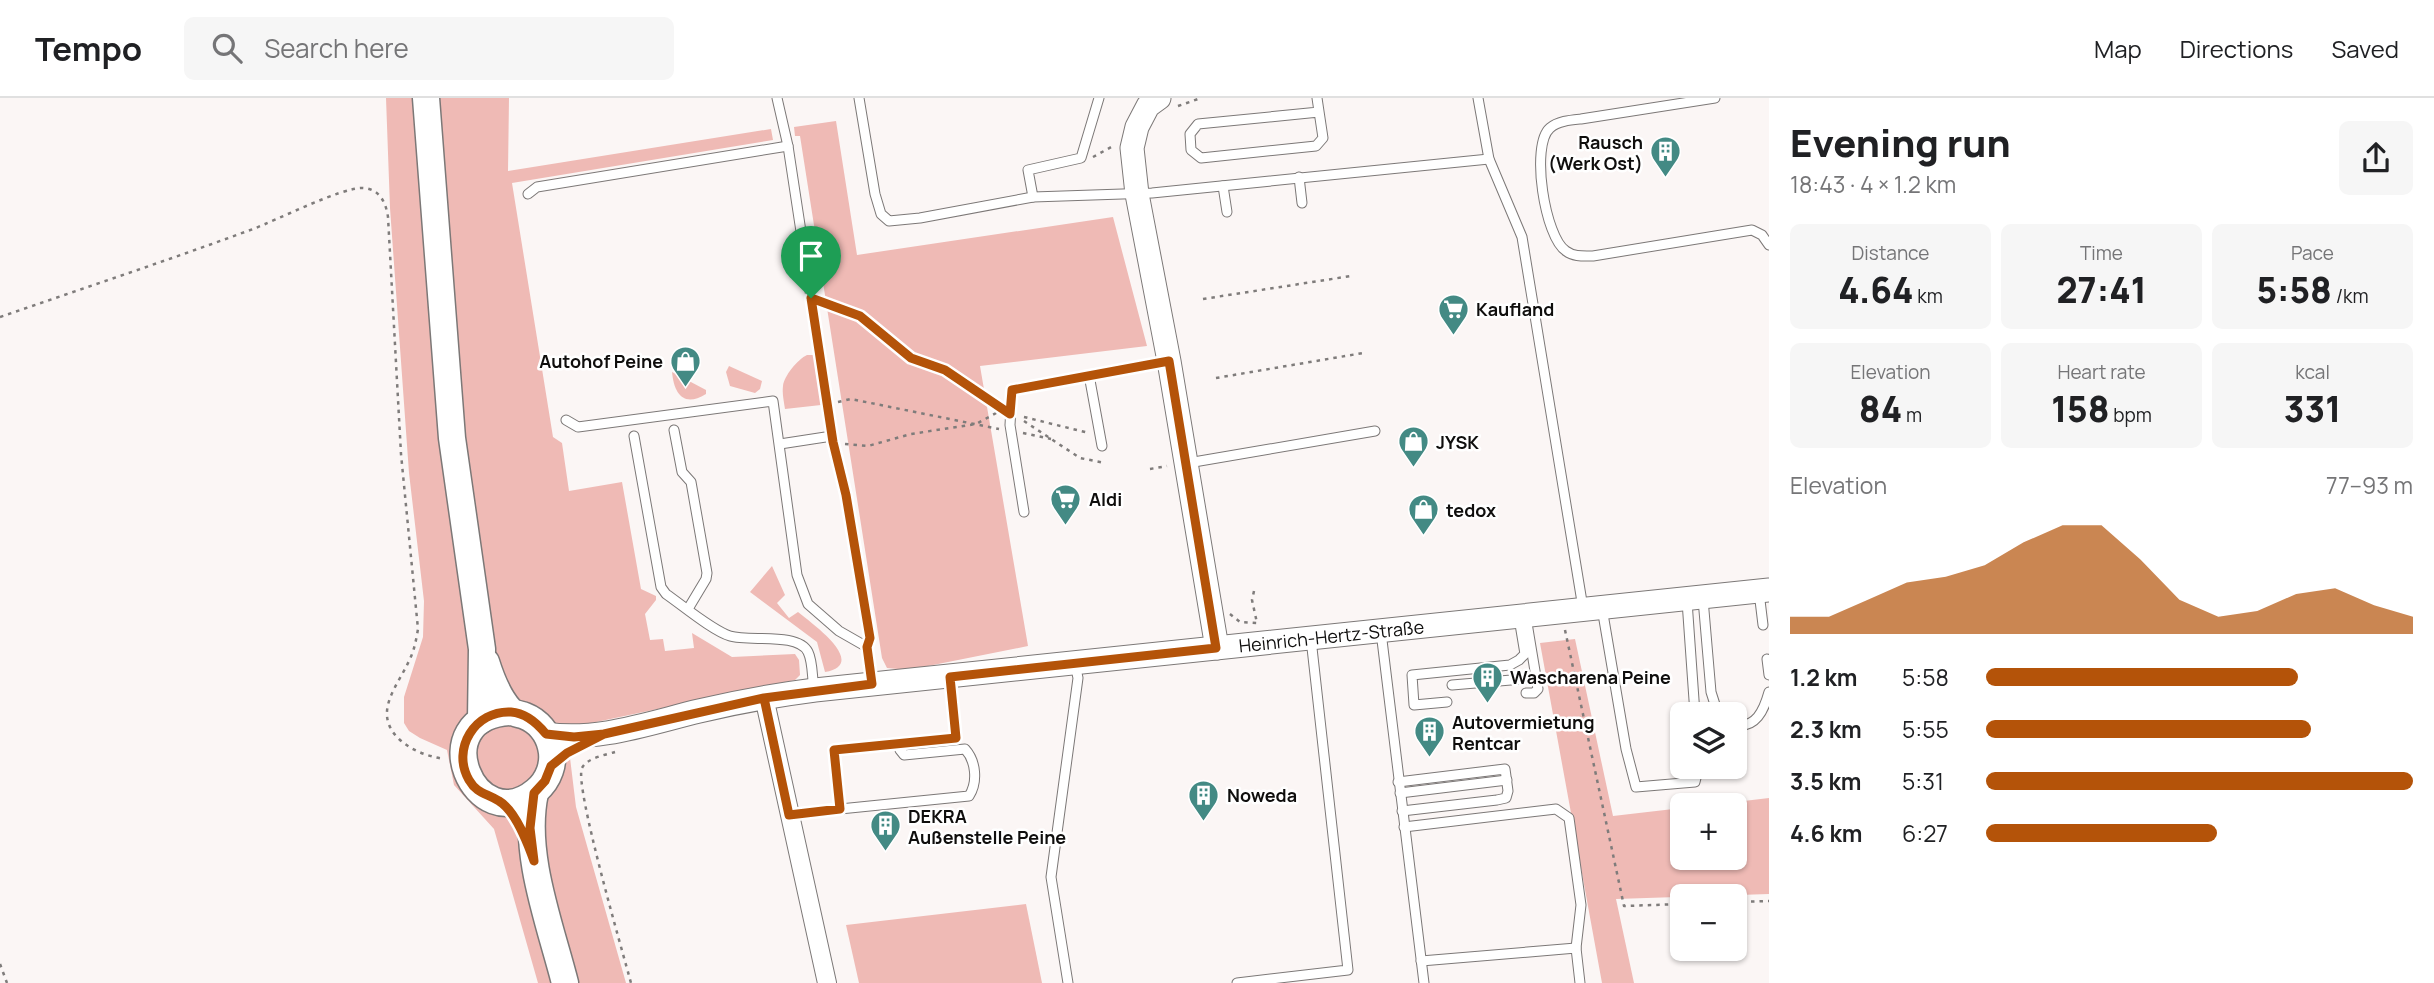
<!DOCTYPE html>
<html lang="en">
<head>
<meta charset="utf-8">
<style>
	:root { --surface:#fff; --page:#f6f6f6; --text:#202124; --muted:#757577; --line:#e0e0e0; --accent:#b45309 }
	body { margin:0; font-family:Manrope,sans-serif; background:var(--page); color:var(--text); height:100vh; display:flex; flex-direction:column; font-size:26px; white-space:nowrap }
	* { box-sizing:border-box; margin:0 }
	p { font-size:23px; color:var(--muted) }
	.icon { flex:none; width:38px; height:38px; fill:none; stroke:currentColor; stroke-width:2; stroke-linecap:round; stroke-linejoin:round }
	.map { position:relative; flex:1; overflow:hidden }
	.details { display:flex; flex-direction:column; background:var(--surface); width:665px }
	.details>* { flex:none }
	.fabs { position:absolute; left:1670px; top:604px; display:grid; gap:14px }
	.fabs a { display:grid; place-items:center; width:77px; height:77px; border-radius:10px; background:var(--surface); box-shadow:0 2px 5px #0004; font-size:35px }
	.pin { position:absolute; display:grid; place-items:center; width:60px; height:60px; color:#fff; margin:-72px -30px; border-radius:50% 50% 50% 0; rotate:-45deg; box-shadow:0 0 7px #0007 }
	.pin .icon { rotate:45deg }
	.round { display:grid; place-items:center; flex:none; width:74px; height:74px; border-radius:10px; background:var(--page) }
	.overview { display:flex; align-items:center; justify-content:space-between; height:119px; padding:0 21px }
	h1 { font-size:38px; font-weight:800; line-height:52px }
	.stats { display:grid; grid-template-columns:repeat(3,1fr); gap:10px; height:119px; padding:7px 21px }
	.stats div { display:grid; align-content:center; border-radius:10px; background:var(--page); text-align:center }
	.stats b { font-size:35px; font-weight:800 }
	.stats small { font-size:19px; font-weight:400 }
	.stats p { font-size:19px }
	.chart { height:196px; padding:14px 21px }
	.chart p { display:flex; justify-content:space-between }
	.chart svg { width:100%; height:126px; margin-top:7px; fill:var(--accent); opacity:.7 }
	ul { padding:0 21px; list-style:none; font-size:23px }
	li { display:grid; grid-template-columns:112px 84px 1fr; align-items:center; height:52px }
	li i { height:18px; border-radius:9px; background:var(--accent) }
	header { display:flex; align-items:center; gap:42px; box-sizing:border-box; height:98px; padding:0 35px; background:var(--surface); border-bottom:2px solid var(--line) }
	header strong { font-size:33px }
	nav { display:flex; gap:38px; margin-inline-start:auto; font-size:24px }
	.search { width:490px; height:63px; background:var(--page); display:flex; align-items:center; gap:18px; box-sizing:border-box; padding:0 24px; border-radius:10px; color:var(--muted); font-size:26px }
	main { display:flex; flex:1; min-height:0 }
	.map>svg:first-child { display:block }
	.green { fill:#efbab5 }
	.lines { fill:none; stroke-linecap:round; stroke-linejoin:round }
	.service-casing { stroke:#7c7877; stroke-width:11 }
	.minor-casing { stroke:#7c7877; stroke-width:20 }
	.tertiary-casing { stroke:#7c7877; stroke-width:25 }
	.secondary-casing { stroke:#7c7877; stroke-width:29 }
	.path { stroke:#7f7c7b; stroke-width:2.5; stroke-dasharray:3.5 5; stroke-linecap:butt }
	.service { stroke:#fff; stroke-width:9 }
	.minor { stroke:#fff; stroke-width:18 }
	.tertiary { stroke:#fff; stroke-width:23 }
	.secondary { stroke:#fff; stroke-width:26 }
	.route-casing { stroke:#fff; stroke-width:14 }
	.route { stroke:#b45309; stroke-width:9 }
	.labels { text-anchor:middle; dominant-baseline:central; stroke-width:5; stroke-linejoin:round; paint-order:stroke }
	.poi-label { font-size:18px; font-weight:bold; fill:#0f0e0d; stroke:#fff; text-anchor:start }
	.street-label { font-size:18px; fill:#0f0e0d; stroke:#fff }
</style>
</head>
<body>
<header>
<strong>Tempo</strong>
<div class="search"><svg class="icon" aria-label="search" viewBox="0 0 24 24"><circle cx="10" cy="10" r="6"/><path d="M15 15l6 6"/></svg>Search here</div>
<nav><a>Map</a><a>Directions</a><a>Saved</a></nav>
</header>
<main>
<div class="map">
<svg width="1769" height="885" viewBox="0 0 1769 885">
	<rect width="100%" height="100%" fill="#fbf6f5"/>
	<g class="green">
		<polygon points="386,0 509,0 508,73 771,31 773,42 512,85 553,339 562,345 569,393 622,384 641,491 656,498 656,502 645,516 650,542 663,541 665,553 694,550 692,535 732,559 795,556 799,562 800,577 795,582 582,627 566,627 576,709 626,885 538,885 494,731 454,687 447,652 420,640 409,633 404,625 404,599 423,539 424,503 409,375 390,110"/>
		<polygon points="836,23 857,157 1113,119 1147,248 980,268 1028,548 908,572 887,570 882,560 800,38 795,38 794,29"/>
		<path d="M 807,257 L 814,257 L 821,307 L 785,311 C 784,304 782,295 783,288 C 784,278 798,261 807,257 Z"/>
		<polygon points="729,268 762,283 760,291 755,295 730,288 726,274"/>
		<path d="M 672,274 L 706,292 L 706,296 C 683,310 674,295 672,274 Z"/>
		<path d="M 772,468 L 785,497 L 777,505 L 789,520 L 798,514 C 810,524 870,566 825,574 L 817,544 L 750,494 Z"/>
		<polygon points="1575,541 1613,718 1682,710 1682,760 1734,760 1734,707 1710,707 1769,700 1769,796 1616,801 1634,885 1602,885 1540,545"/>
		<polygon points="1026,806 1042,885 859,885 846,827"/>
	</g>
	<g class="lines">
		<defs>
			<g id="service">
				<polyline points="777,0 788,48 833,344 846,397 870,540 867,549 872,584"/>
				<polyline points="859,0 875,96 881,116 889,123 920,120 1033,99 1152,95 1489,61"/>
				<polyline points="1317,0 1323,40 1316,48 1201,60 1191,52 1190,36 1198,26 1319,14"/>
				<polyline points="1478,0 1489,61 1522,139 1583,510"/>
				<path d="M 1715,0 L 1581,21 C 1571,22 1558,23 1550,30 C 1530,47 1545,140 1566,153 C 1574,159 1583,158 1593,158 L 1752,132 L 1762,137 L 1769,147"/>
				<polyline points="1299,79 1302,105"/>
				<polyline points="1223,88 1227,114"/>
				<polyline points="528,96 537,89 788,48"/>
				<polyline points="1033,99 1028,72 1081,60 1099,0"/>
				<polyline points="1089,277 1102,348"/>
				<polyline points="566,322 578,329 773,303 797,477 808,506 839,533 867,549"/>
				<polyline points="674,332 682,374 691,384 707,475 706,481 688,511"/>
				<path d="M 634,338 L 661,489 L 666,496 C 682,507 713,533 730,538 C 749,544 798,534 808,554 C 813,564 812,580 814,591"/>
				<polyline points="780,346 832,338"/>
				<polyline points="1188,365 1375,333"/>
				<polyline points="1024,414 1010,327 1012,292 1167,263"/>
				<polyline points="1759,494 1763,527"/>
				<polyline points="1703,501 1711,594 1718,616"/>
				<polyline points="1687,503 1695,616"/>
				<polyline points="1602,510 1626,651 1636,689 1695,684 1699,668"/>
				<polyline points="1526,519 1538,591 1534,595 1526,595"/>
				<polyline points="1381,534 1424,885"/>
				<polyline points="1767,561 1769,577"/>
				<polyline points="1452,587 1536,580"/>
				<polyline points="1447,604 1414,607 1412,577 1510,567 1519,562 1525,556 1519,520"/>
				<path d="M 1734,627 C 1756,631 1764,612 1769,594"/>
				<polyline points="1398,684 1505,671 1508,693 1506,700 1497,702 1402,713"/>
				<polyline points="1400,695 1507,682"/>
				<path d="M 840,711 L 969,698 C 978,684 976,663 965,651 L 904,657 L 900,652 L 899,645"/>
				<polyline points="789,717 840,711 834,652 956,640 950,580"/>
				<polyline points="1404,729 1556,711 1569,720 1581,807 1576,850"/>
				<polyline points="1421,863 1576,850 1580,885"/>
				<polyline points="1068,885 1051,779 1078,580 1075,566"/>
				<polyline points="1237,885 1348,872 1311,541"/>
			</g>
			<polyline id="minor" points="764,599 827,885"/>
			<g id="tertiary">
				<polyline points="1159,0 1148,8 1137,29 1132,50 1137,96 1169,263 1217,550"/>
				<path id="s1" d="M 546,636 C 597,644 649,625 699,613 C 737,604 776,597 815,592 L 1769,492"/>
			</g>
			<g id="secondary">
				<polyline points="426,0 452,340 482,551 481,622"/>
				<path d="M 486,564 C 491,580 499,600 510,612 C 514,616 520,616 525,618 C 538,623 548,635 551,649 C 555,665 549,682 536,693 C 475,744 421,617 512,614"/>
				<path d="M 535,695 C 522,755 550,826 565,885"/>
			</g>
		</defs>
		<use href="#service" class="service-casing"/>
		<use href="#minor" class="minor-casing"/>
		<use href="#tertiary" class="tertiary-casing"/>
		<use href="#secondary" class="secondary-casing"/>
		<g class="path">
			<polyline points="1178,8 1201,0"/>
			<polyline points="1093,59 1115,47"/>
			<polyline points="1203,201 1351,178"/>
			<polyline points="824,205 860,218 911,260 945,272 1000,309"/>
			<path d="M 0,219 C 84,190 169,162 253,131 C 277,122 342,89 363,90 C 380,91 386,105 388,119 L 401,356 L 418,531 C 416,543 414,553 409,563 C 397,589 372,615 399,641 C 412,653 427,658 444,661"/>
			<polyline points="1216,280 1363,255"/>
			<polyline points="838,304 851,301 999,331"/>
			<polyline points="1024,319 1089,335"/>
			<polyline points="1024,323 1080,360 1105,365"/>
			<polyline points="1023,335 1051,341"/>
			<polyline points="845,346 868,348 911,336 976,326 998,314"/>
			<polyline points="1150,371 1167,368"/>
			<polyline points="1254,493 1252,502 1257,525"/>
			<polyline points="1230,516 1240,524 1257,525 1257,527"/>
			<polyline points="1565,532 1624,808 1682,806"/>
			<path d="M 615,654 C 605,657 587,660 582,670 C 574,687 623,855 631,885"/>
			<polyline points="1734,804 1769,803"/>
			<polyline points="0,866 7,885"/>
		</g>
		<use href="#service" class="service"/>
		<use href="#minor" class="minor"/>
		<use href="#tertiary" class="tertiary"/>
		<use href="#secondary" class="secondary"/>
	</g>
	<g class="lines">
		<defs>
			<path id="route" d="M 811,200 L 833,344 L 846,397 L 870,540 L 867,549 L 872,586 L 764,600 L 604,636 L 574,639 L 546,636 C 537,625 526,615 511,614 C 475,612 451,651 469,682 C 477,696 487,695 499,703 C 516,713 528,746 534,763 L 530,730 L 534,695 L 545,683 L 551,668 L 567,655 L 604,636 L 764,600 L 789,717 L 840,711 L 834,652 L 956,640 L 950,579 L 1216,550 L 1169,263 L 1012,292 L 1010,316 L 945,272 L 911,260 L 860,218 L 811,200"/>
		</defs>
		<use href="#route" class="route-casing"/>
		<use href="#route" class="route"/>
	</g>
	<defs>
		<symbol id="building-pin" viewBox="-11 -11 22 30"><path d="M0 17L-7.5 6A9.5 9.5 0 1 1 7.5 6Z" fill="#438a84" stroke="#fff"/><path d="M-4-6H4V6H1V3H-1V6H-4ZM-2.5-4.3h1.7v1.8h-1.7ZM.8-4.3h1.7v1.8H.8ZM-2.5-1h1.7V.8h-1.7ZM.8-1h1.7V.8H.8Z" fill="#fff"/></symbol>
		<symbol id="supermarket-pin" viewBox="-11 -11 22 30"><path d="M0 17L-7.5 6A9.5 9.5 0 1 1 7.5 6Z" fill="#438a84" stroke="#fff"/><path d="M-6-5.5h2.5l.6 2H6L4.5 2H-2.5L-4.4-4H-6ZM-1.5 3.2a1.3 1.3 0 1 0 .1 0ZM3 3.2a1.3 1.3 0 1 0 .1 0Z" fill="#fff"/></symbol>
		<symbol id="shop-pin" viewBox="-11 -11 22 30"><path d="M0 17L-7.5 6A9.5 9.5 0 1 1 7.5 6Z" fill="#438a84" stroke="#fff"/><path d="M-5-2.5h2.3a2.7 3.5 0 0 1 5.4 0H5L5.5 6h-11ZM-1.5-2.5h3a1.5 2.3 0 0 0-3 0Z" fill="#fff"/></symbol>
	</defs>
	<g fill-rule="evenodd">
		<use href="#building-pin" x="1648" y="36" width="35" height="47"/>
		<use href="#supermarket-pin" x="1436" y="194" width="35" height="47"/>
		<use href="#shop-pin" x="668" y="246" width="35" height="47"/>
		<use href="#shop-pin" x="1396" y="326" width="35" height="47"/>
		<use href="#supermarket-pin" x="1048" y="384" width="35" height="47"/>
		<use href="#shop-pin" x="1406" y="394" width="35" height="47"/>
		<use href="#building-pin" x="1470" y="562" width="35" height="47"/>
		<use href="#building-pin" x="1412" y="616" width="35" height="47"/>
		<use href="#building-pin" x="1186" y="680" width="35" height="47"/>
		<use href="#building-pin" x="868" y="710" width="35" height="47"/>
	</g>
	<g class="labels">
		<g class="poi-label">
			<text x="1643" y="44" text-anchor="end">Rausch<tspan x="1643" dy="21">(Werk Ost)</tspan></text>
			<text x="1476" y="211">Kaufland</text>
			<text x="663" y="263" text-anchor="end">Autohof Peine</text>
			<text x="1436" y="344">JYSK</text>
			<text x="1089" y="401">Aldi</text>
			<text x="1446" y="412">tedox</text>
			<text x="1510" y="579">Wascharena Peine</text>
			<text x="1452" y="624">Autovermietung<tspan x="1452" dy="21">Rentcar</tspan></text>
			<text x="1227" y="697">Noweda</text>
			<text x="908" y="718">DEKRA<tspan x="908" dy="21">Außenstelle Peine</tspan></text>
		</g>
		<g class="street-label">
			<text stroke="none"><textPath href="#s1" startOffset="793">Heinrich-Hertz-Straße</textPath></text>
		</g>
	</g>
</svg>
<div class="fabs">
<a><svg class="icon" aria-label="layers" viewBox="0 0 24 24"><path d="M12 4l9 5-9 5-9-5zM3 14l9 5 9-5"/></svg></a>
<a>+</a>
<a>−</a>
</div>
<div class="pin" style="left:811px;top:200px;background:#1e9e55"><svg class="icon" aria-label="arrive" viewBox="0 0 24 24"><path d="M6 21V4h12l-3 4 3 4H6"/></svg></div>
</div>
<section class="details">
<div class="overview"><div><h1>Evening run</h1><p>18:43 · 4 × 1.2 km</p></div><a class="round"><svg class="icon" aria-label="share" viewBox="0 0 24 24"><path d="M12 15V3M7 8l5-5 5 5M5 13v7h14v-7"/></svg></a></div>
<div class="stats">
<div><p>Distance</p><b>4.64<small> km</small></b></div>
<div><p>Time</p><b>27:41</b></div>
<div><p>Pace</p><b>5:58<small> /km</small></b></div>
</div>
<div class="stats">
<div><p>Elevation</p><b>84<small> m</small></b></div>
<div><p>Heart rate</p><b>158<small> bpm</small></b></div>
<div><p>kcal</p><b>331</b></div>
</div>
<div class="chart"><p><span>Elevation</span>77–93 m</p>
<svg viewBox="0 0 160 44" preserveAspectRatio="none"><path d="M0 44V38L10 38L20 32L30 26L40 24L50 20L60 12L70 6L80 6L90 18L100 32L110 38L120 36L130 30L140 28L150 34L160 38V44z"/></svg>
</div>
<ul>
<li><b>1.2 km</b>5:58<i style="width:73%"></i></li>
<li><b>2.3 km</b>5:55<i style="width:76%"></i></li>
<li><b>3.5 km</b>5:31<i style="width:100%"></i></li>
<li><b>4.6 km</b>6:27<i style="width:54%"></i></li>
</ul>
</section>
</main>
</body>
</html>
